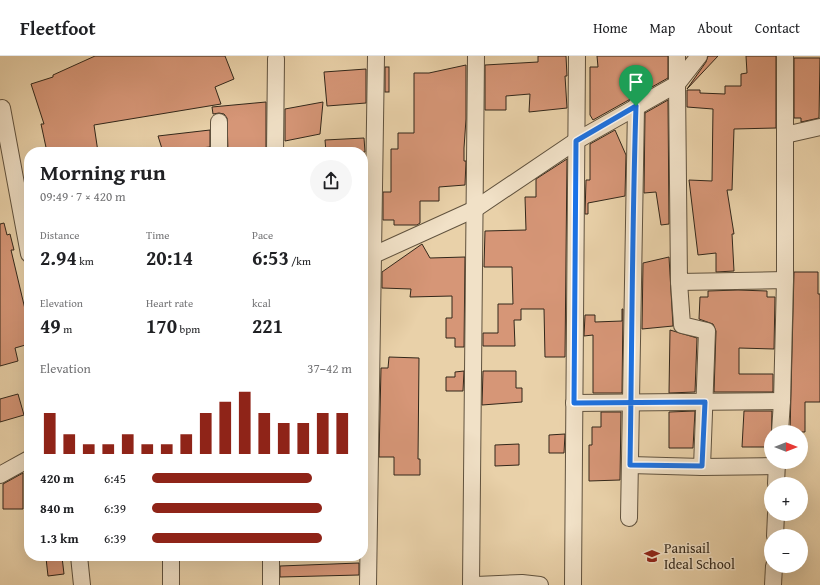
<!DOCTYPE html>
<html lang="en">
<head>
<meta charset="utf-8">
<style>
	:root { --surface:#fff; --page:#f6f6f6; --text:#202124; --muted:#757577; --line:#e0e0e0; --accent:#8f2418 }
	body { margin:0; font-family:"Gentium Book Plus",serif; background:var(--page); color:var(--text); height:100vh; display:flex; flex-direction:column; font-size:15px; white-space:nowrap }
	* { box-sizing:border-box; margin:0 }
	p { font-size:13px; color:var(--muted) }
	.icon { flex:none; width:22px; height:22px; fill:none; stroke:currentColor; stroke-width:2; stroke-linecap:round; stroke-linejoin:round }
	.map { position:relative; flex:1; overflow:hidden }
	.details { position:absolute; left:24px; top:91px; width:344px; height:414px; display:flex; flex-direction:column; background:var(--surface); border-radius:16px; box-shadow:0 4px 16px #0002 }
	.details>* { flex:none }
	.needle { width:26px; rotate:90deg }
	.tools { position:absolute; left:764px; top:369px; display:grid; gap:8px }
	.tools a { display:grid; place-items:center; width:44px; height:44px; border-radius:50%; background:var(--surface); box-shadow:0 4px 16px #0002; font-size:20px }
	.pin { position:absolute; display:grid; place-items:center; width:34px; height:34px; color:#fff; margin:-41px -17px; border-radius:50% 50% 50% 0; rotate:-45deg; box-shadow:0 0 4px #0007 }
	.pin .icon { rotate:45deg }
	.round { display:grid; place-items:center; flex:none; width:42px; height:42px; border-radius:21px; background:var(--page) }
	.head { display:flex; align-items:center; justify-content:space-between; height:68px; padding:0 16px }
	h1 { font-size:22px; font-weight:700; line-height:30px }
	.stats { display:grid; grid-template-columns:repeat(3,1fr); gap:6px; height:68px; padding:4px 16px }
	.stats div { display:grid; align-content:center }
	.stats b { font-size:20px; font-weight:700 }
	.stats small { font-size:11px; font-weight:400 }
	.stats p { font-size:11px }
	.chart { height:112px; padding:8px 16px }
	.chart p { display:flex; justify-content:space-between }
	.chart svg { width:100%; height:72px; margin-top:4px; stroke:var(--accent); stroke-width:6 }
	ul { padding:0 16px; list-style:none; font-size:13px }
	li { display:grid; grid-template-columns:64px 48px 1fr; align-items:center; height:30px }
	li i { height:10px; border-radius:5px; background:var(--accent) }
	header { display:flex; align-items:center; gap:24px; box-sizing:border-box; height:56px; padding:0 20px; background:var(--surface); border-bottom:1px solid var(--line) }
	header strong { font-size:19px }
	nav { display:flex; gap:22px; margin-inline-start:auto; font-size:14px }
	.map>svg:first-child { display:block }
	.building { fill:#d69677; stroke:#32271a }
	.lines { fill:none; stroke-linecap:round; stroke-linejoin:round }
	.minor-casing { stroke:#60523e; stroke-width:18 }
	.minor { stroke:#f1e1c7; stroke-width:16 }
	.route-casing { stroke:#fff; stroke-width:8 }
	.route { stroke:#1a73e8; stroke-width:5 }
	.labels { text-anchor:middle; dominant-baseline:central; stroke-width:3; stroke-linejoin:round; paint-order:stroke }
	.poi-label { font-size:14px; fill:#32271a; stroke:#f1e1c7; text-anchor:start }
</style>
</head>
<body>
<header>
<strong>Fleetfoot</strong>
<nav><a>Home</a><a>Map</a><a>About</a><a>Contact</a></nav>
</header>
<div class="map">
<svg width="820" height="529" viewBox="0 0 820 529">
	<rect width="100%" height="100%" fill="#e9d1a9"/>
	<filter id="stains"><feTurbulence type="fractalNoise" baseFrequency=".005" numOctaves="4"/><feColorMatrix values="0 0 0 0 .2 0 0 0 0 .09 0 0 0 0 .02 0 0 0 .5 -.17"/></filter>
	<radialGradient id="worn" r=".72"><stop offset=".6" stop-color="#630" stop-opacity="0"/><stop offset="1" stop-color="#630" stop-opacity=".3"/></radialGradient>
	<g class="building">
		<polygon points="95,0 225,0 234,23 215,31 221,48 94,69 98,96 47,96 41,68 44,68 31,28 53,21 53,19"/>
		<polygon points="538,0 566,0 567,20 565,20 567,52 529,56 530,38 506,40 506,54 485,54 485,9 538,6"/>
		<polygon points="597,0 668,0 668,22 593,64 590,59 590,11 598,11"/>
		<polygon points="708,0 718,0 687,33 706,6"/>
		<polygon points="746,0 776,0 776,72 734,73 732,134 727,134 734,178 732,178 734,215 716,216 716,197 698,199 689,124 712,125 713,53 687,51 687,34 700,34 700,37 725,38 725,30 741,30 741,18 747,17"/>
		<polygon points="794,2 820,2 819,62 801,66 801,62 794,62"/>
		<polygon points="466,9 466,63 464,92 464,105 466,105 465,129 439,131 439,145 420,145 420,167 417,169 394,169 394,164 383,164 383,136 391,136 391,93 398,93 398,77 414,77 414,17 429,17"/>
		<rect x="385" y="11" width="4" height="25"/>
		<polygon points="366,13 366,47 327,50 324,16"/>
		<polygon points="668,44 669,168 661,169 656,136 644,137 645,57"/>
		<polygon points="266,46 266,96 228,96 227,62 224,58 219,57 213,58 212,51"/>
		<polygon points="323,46 320,78 285,85 285,53"/>
		<polygon points="210,74 210,91 163,96 158,80"/>
		<polygon points="615,74 626,99 625,140 588,147 588,158 585,158 586,124 590,124 590,88"/>
		<polygon points="364,82 365,96 326,96 325,84"/>
		<polygon points="567,103 565,301 545,301 544,253 521,253 521,264 514,264 515,290 483,290 483,277 498,277 498,248 513,248 512,211 484,211 485,175 526,174 525,141 536,141 536,123"/>
		<polygon points="4,167 7,179 10,178 14,194 11,194 29,270 29,288 15,292 18,305 0,310 0,168"/>
		<polygon points="422,188 430,202 465,201 464,291 455,291 455,282 446,282 446,262 452,262 452,240 410,241 411,233 382,232 382,216"/>
		<polygon points="669,201 673,270 642,273 643,207"/>
		<polygon points="794,216 818,216 818,238 820,238 820,346 805,346 805,376 790,376"/>
		<polygon points="738,234 767,235 767,241 775,241 774,293 739,292 739,318 773,318 773,336 714,336 716,275 713,268 699,263 700,241 708,241 708,235"/>
		<polygon points="622,253 623,253 622,337 593,337 593,279 584,280 585,259 595,259 595,266 622,265"/>
		<polygon points="670,274 697,282 695,336 669,337"/>
		<polygon points="389,301 419,302 418,403 420,403 420,419 394,419 394,401 379,401 381,312 388,312"/>
		<polygon points="464,315 463,335 446,335 446,321 455,321 455,316"/>
		<polygon points="483,315 516,315 516,332 522,332 522,346 482,349"/>
		<polygon points="18,338 24,359 0,366 0,343"/>
		<polygon points="695,355 693,392 669,392 669,356"/>
		<polygon points="744,355 772,355 771,391 742,391"/>
		<polygon points="601,356 621,356 620,424 589,425 589,389 592,389 592,371 601,371"/>
		<polygon points="565,378 564,397 549,397 549,379"/>
		<polygon points="519,388 519,409 495,410 495,389"/>
		<polygon points="23,417 23,453 3,453 3,428"/>
		<polygon points="62,501 64,518 48,520 46,502"/>
		<polygon points="359,507 359,519 280,521 280,510"/>
	</g>
	<g class="lines">
		<defs>
			<g id="minor">
				<polyline points="699,0 677,28 679,226 785,224 782,345 780,376"/>
				<polyline points="2,52 29,198"/>
				<polyline points="219,66 219,96"/>
				<polyline points="785,79 820,71"/>
				<polyline points="275,96 276,3"/>
				<polyline points="367,202 475,153 576,85 677,28 677,0"/>
				<polyline points="785,224 785,0"/>
				<polyline points="679,226 682,269 707,275 702,411"/>
				<polyline points="574,347 782,345"/>
				<polyline points="630,409 702,411 777,410"/>
				<polyline points="0,419 29,403"/>
				<polyline points="776,428 777,406"/>
				<polyline points="629,462 636,50"/>
				<polyline points="775,480 776,458"/>
				<polyline points="79,500 82,529"/>
				<polyline points="271,500 271,529"/>
				<polyline points="171,529 171,500"/>
				<polyline points="368,529 376,0"/>
				<polyline points="471,529 476,0"/>
				<polyline points="476,529 522,527 540,529"/>
				<polyline points="573,529 577,0"/>
				<polyline points="773,529 774,510"/>
			</g>
		</defs>
		<use href="#minor" class="minor-casing"/>
		<use href="#minor" class="minor"/>
	</g>
	<g class="lines">
		<defs>
			<path id="route" d="M 636,50 L 576,85 L 574,347 C 617,347 661,346 705,346 L 702,410 L 630,409 C 632,289 632,170 636,50"/>
		</defs>
		<use href="#route" class="route-casing"/>
		<use href="#route" class="route"/>
	</g>
	<defs>
		<symbol id="school-bare" viewBox="-9 -9 18 18"><path d="M0-5L7-2L0 1L-7-2ZM-4 1L0 2.5L4 1V4Q0 6-4 4Z" fill="#8f2418" stroke="#f1e1c7" stroke-width="2.5" paint-order="stroke"/></symbol>
	</defs>
	<g fill-rule="evenodd">
		<use href="#school-bare" x="641" y="489" width="22" height="22"/>
	</g>
	<g class="labels">
		<g class="poi-label">
			<text x="664" y="492">Panisail<tspan x="664" dy="16">Ideal School</tspan></text>
		</g>
	</g>
	<rect width="100%" height="100%" filter="url(#stains)"/>
	<rect width="100%" height="100%" fill="url(#worn)"/>
</svg>
<div class="tools">
<a><svg class="needle" viewBox="-14 -14 28 28"><path d="M0-13l5 13h-10z" fill="#e53935"/><path d="M0 13l5-13h-10z" fill="#757577"/></svg></a>
<a>+</a>
<a>−</a>
</div>
<div class="pin" style="left:636px;top:50px;background:#1e9e55"><svg class="icon" aria-label="arrive" viewBox="0 0 24 24"><path d="M6 21V4h12l-3 4 3 4H6"/></svg></div>
<section class="details">
<div class="head"><div><h1>Morning run</h1><p>09:49 · 7 × 420 m</p></div><a class="round"><svg class="icon" aria-label="share" viewBox="0 0 24 24"><path d="M12 15V3M7 8l5-5 5 5M5 13v7h14v-7"/></svg></a></div>
<div class="stats">
<div><p>Distance</p><b>2.94<small> km</small></b></div>
<div><p>Time</p><b>20:14</b></div>
<div><p>Pace</p><b>6:53<small> /km</small></b></div>
</div>
<div class="stats">
<div><p>Elevation</p><b>49<small> m</small></b></div>
<div><p>Heart rate</p><b>170<small> bpm</small></b></div>
<div><p>kcal</p><b>221</b></div>
</div>
<div class="chart"><p><span>Elevation</span>37–42 m</p>
<svg viewBox="0 0 160 44" preserveAspectRatio="none"><path d="M5 44V19M15 44V32M25 44V38M35 44V38M45 44V32M55 44V38M65 44V38M75 44V32M85 44V19M95 44V12M105 44V6M115 44V19M125 44V25M135 44V25M145 44V19M155 44V19"/></svg>
</div>
<ul>
<li><b>420 m</b>6:45<i style="width:80%"></i></li>
<li><b>840 m</b>6:39<i style="width:85%"></i></li>
<li><b>1.3 km</b>6:39<i style="width:85%"></i></li>
</ul>
</section>
</div>
</body>
</html>
